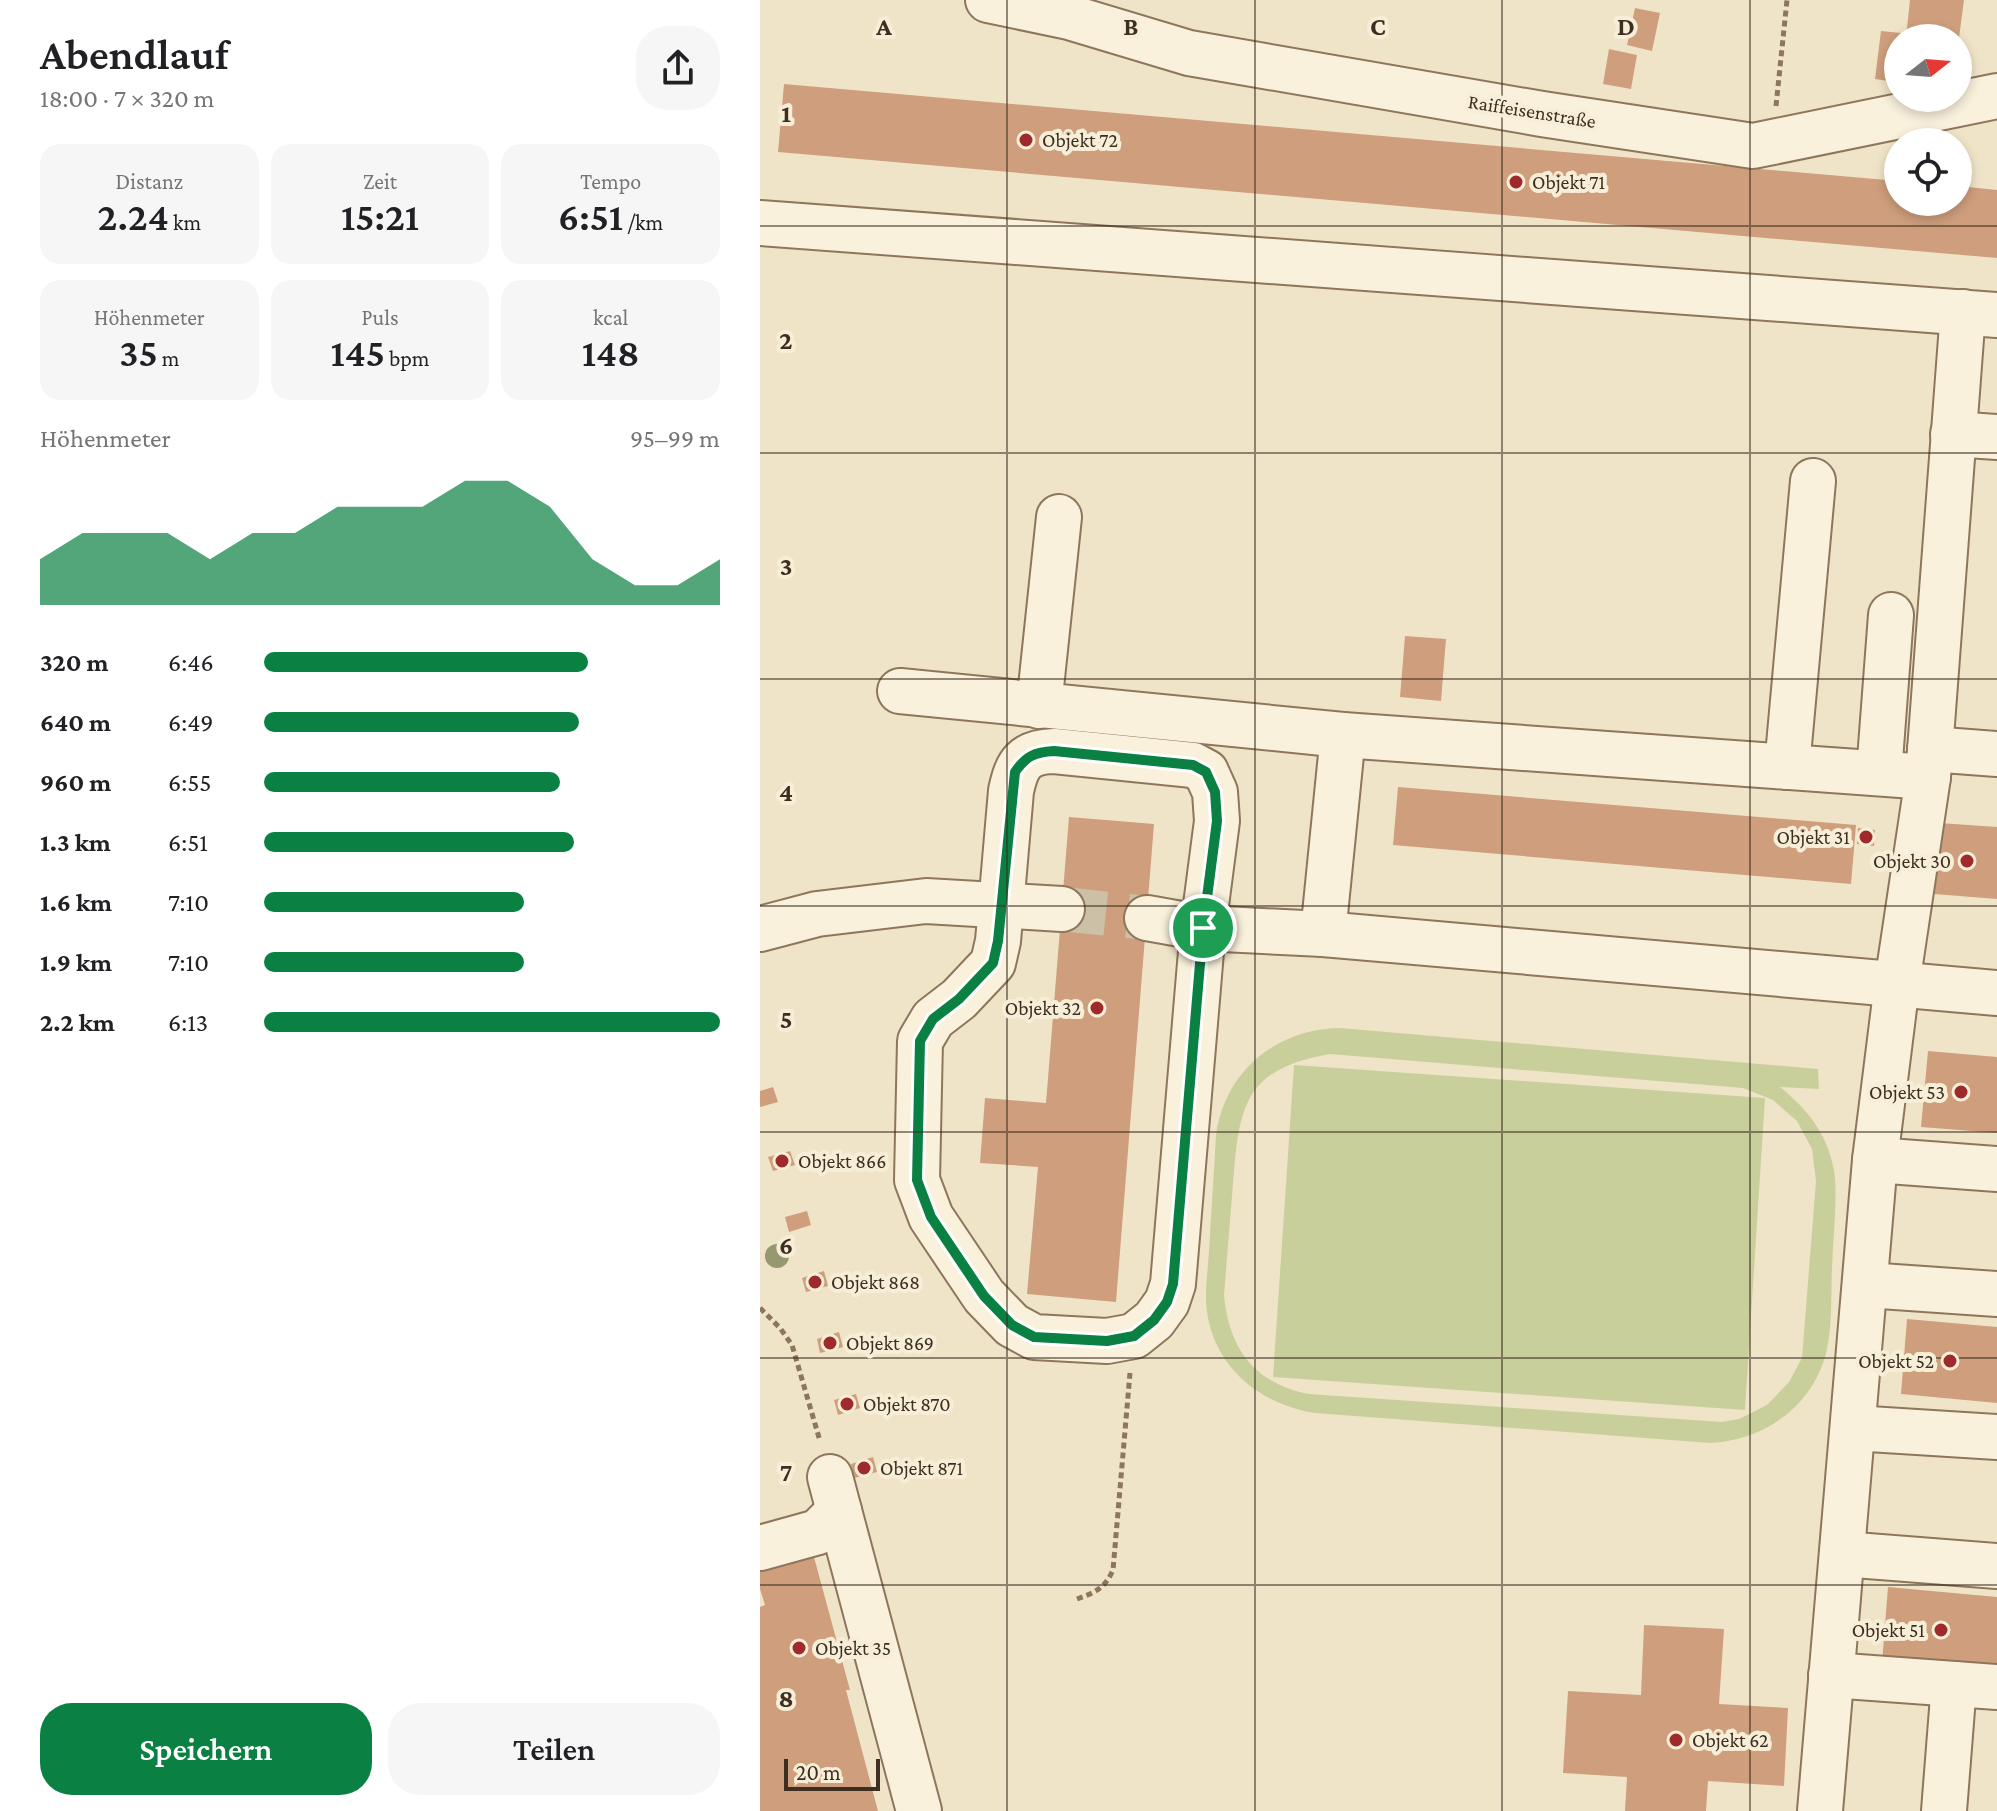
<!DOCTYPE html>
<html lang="de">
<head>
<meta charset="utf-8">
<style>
	:root { --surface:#fff; --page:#f6f6f6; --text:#202124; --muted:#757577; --accent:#0b8043 }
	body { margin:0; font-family:"Crimson Pro",serif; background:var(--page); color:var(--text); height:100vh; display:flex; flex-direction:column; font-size:30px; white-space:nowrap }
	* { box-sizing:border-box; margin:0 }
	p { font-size:26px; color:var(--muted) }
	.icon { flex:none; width:44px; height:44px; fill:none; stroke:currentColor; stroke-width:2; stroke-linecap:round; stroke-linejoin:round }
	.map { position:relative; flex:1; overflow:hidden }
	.drawer { display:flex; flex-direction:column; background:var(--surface); width:760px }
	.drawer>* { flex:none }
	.needle { width:52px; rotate:73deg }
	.controls { position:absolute; left:1124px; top:24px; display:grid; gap:16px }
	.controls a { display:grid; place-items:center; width:88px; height:88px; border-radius:50%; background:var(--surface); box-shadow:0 4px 12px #0003; font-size:40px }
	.scale { position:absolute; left:24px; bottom:20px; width:96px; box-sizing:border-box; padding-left:8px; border:4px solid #3d2e20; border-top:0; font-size:22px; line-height:28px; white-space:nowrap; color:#3d2e20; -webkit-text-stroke:6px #f7eed8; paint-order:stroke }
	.pin { position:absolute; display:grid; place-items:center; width:68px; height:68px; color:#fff; margin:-34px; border:4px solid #fff; border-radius:50%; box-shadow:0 2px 8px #0007 }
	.round { display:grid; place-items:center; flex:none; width:84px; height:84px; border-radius:32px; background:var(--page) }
	.summary { display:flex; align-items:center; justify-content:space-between; height:136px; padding:0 40px }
	h1 { font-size:44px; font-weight:600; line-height:60px }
	.metrics { display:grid; grid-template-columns:repeat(3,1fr); gap:12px; height:136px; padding:8px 40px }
	.metrics div { display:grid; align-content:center; border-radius:20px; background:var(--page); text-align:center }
	.metrics b { font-size:40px; font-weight:600 }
	.metrics small { font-size:22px; font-weight:400 }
	.metrics p { font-size:22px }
	.chart { height:224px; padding:16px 40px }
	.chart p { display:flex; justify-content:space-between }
	.chart svg { width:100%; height:144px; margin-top:8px; fill:var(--accent); opacity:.7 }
	.button { display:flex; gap:16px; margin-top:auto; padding:16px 40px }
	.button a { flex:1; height:92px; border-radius:32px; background:var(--accent); color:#fff; font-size:32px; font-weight:600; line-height:92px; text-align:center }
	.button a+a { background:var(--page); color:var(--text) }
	ul { padding:0 40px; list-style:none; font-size:26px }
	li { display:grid; grid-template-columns:128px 96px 1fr; align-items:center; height:60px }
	li i { height:20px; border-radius:10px; background:var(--accent) }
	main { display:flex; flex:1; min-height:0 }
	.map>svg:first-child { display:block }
	.green { fill:#c9cf9b; fill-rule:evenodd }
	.building { fill:#cf9f7d }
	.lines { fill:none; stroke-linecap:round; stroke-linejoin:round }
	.minor-tunnel { stroke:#ccc0a6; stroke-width:44; stroke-dasharray:44 22; stroke-linecap:butt }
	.minor-casing { stroke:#8d765c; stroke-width:48 }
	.path { stroke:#8d765c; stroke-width:5; stroke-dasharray:6 4; stroke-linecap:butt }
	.minor { stroke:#faf1dc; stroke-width:44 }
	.tree { fill:#96986f }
	.route-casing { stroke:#fff; stroke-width:16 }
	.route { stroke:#0b8043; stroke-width:10 }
	.grid { fill:none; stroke:#3d2e20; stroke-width:2; stroke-opacity:0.55 }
	.poi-dot { fill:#9e2a2b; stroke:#f7eed8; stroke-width:3 }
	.labels { text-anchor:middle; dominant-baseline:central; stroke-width:8; stroke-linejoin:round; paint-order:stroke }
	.street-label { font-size:20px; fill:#3d2e20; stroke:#f7eed8 }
	.poi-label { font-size:20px; fill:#3d2e20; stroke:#f7eed8; text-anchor:start }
	.grid-label { font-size:26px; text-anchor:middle; font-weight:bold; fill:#3d2e20; stroke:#f7eed8; stroke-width:8; stroke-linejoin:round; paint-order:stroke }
</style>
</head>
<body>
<main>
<section class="drawer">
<div class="summary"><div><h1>Abendlauf</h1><p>18:00 · 7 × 320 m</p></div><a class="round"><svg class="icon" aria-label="share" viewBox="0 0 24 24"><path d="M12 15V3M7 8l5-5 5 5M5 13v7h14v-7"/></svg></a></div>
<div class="metrics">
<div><p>Distanz</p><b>2.24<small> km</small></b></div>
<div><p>Zeit</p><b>15:21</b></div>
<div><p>Tempo</p><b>6:51<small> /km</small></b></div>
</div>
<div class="metrics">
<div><p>Höhenmeter</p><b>35<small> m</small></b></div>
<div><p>Puls</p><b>145<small> bpm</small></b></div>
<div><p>kcal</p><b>148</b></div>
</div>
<div class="chart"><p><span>Höhenmeter</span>95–99 m</p>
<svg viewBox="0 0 160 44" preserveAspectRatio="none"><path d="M0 44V30L10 22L20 22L30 22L40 30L50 22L60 22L70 14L80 14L90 14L100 6L110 6L120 14L130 30L140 38L150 38L160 30V44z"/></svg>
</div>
<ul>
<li><b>320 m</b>6:46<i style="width:71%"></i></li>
<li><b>640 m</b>6:49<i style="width:69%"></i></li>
<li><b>960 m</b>6:55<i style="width:65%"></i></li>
<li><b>1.3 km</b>6:51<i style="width:68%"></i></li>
<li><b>1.6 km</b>7:10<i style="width:57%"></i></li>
<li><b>1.9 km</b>7:10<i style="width:57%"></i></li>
<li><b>2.2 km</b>6:13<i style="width:100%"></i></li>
</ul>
<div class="button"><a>Speichern</a><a>Teilen</a></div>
</section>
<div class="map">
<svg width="1237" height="1811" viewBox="0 0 1237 1811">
	<rect width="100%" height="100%" fill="#f0e4c8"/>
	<g class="green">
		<path d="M 580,1028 L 1058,1069 L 1059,1089 L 1020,1087 C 1050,1111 1070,1138 1075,1177 C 1077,1207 1073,1239 1072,1269 C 1071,1294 1072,1320 1068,1344 C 1058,1402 1008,1440 950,1443 L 555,1413 C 501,1405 455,1368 447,1312 C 444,1292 448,1271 449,1251 C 451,1212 454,1174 456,1135 C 465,1071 516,1029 580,1028 ZM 570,1054 L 983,1088 L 1013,1100 L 1037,1121 L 1052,1149 L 1056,1181 L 1042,1358 L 1029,1382 L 1007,1405 L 979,1419 L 962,1422 L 549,1394 C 494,1383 469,1349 464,1295 C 467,1258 470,1221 473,1184 C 479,1106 484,1069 570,1054 Z"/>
		<polygon points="534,1065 1005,1098 985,1410 513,1377"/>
	</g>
	<g class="building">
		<polygon points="1150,0 1204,0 1199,38 1146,37"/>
		<polygon points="875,8 900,13 892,51 867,45"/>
		<polygon points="1121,31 1141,33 1140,38 1138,38 1136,82 1115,79"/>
		<polygon points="849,49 877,55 871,89 843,84"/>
		<polygon points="24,84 1138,181 1138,202 1198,202 1198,186 1237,190 1237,258 18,152"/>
		<polygon points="645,636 686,639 681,701 640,697"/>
		<polygon points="638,787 1096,825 1091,884 633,845"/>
		<polygon points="309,817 394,824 356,1302 267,1294 278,1167 220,1163 225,1098 286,1103"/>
		<polygon points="1180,823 1237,827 1237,899 1174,894"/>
		<polygon points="1098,828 1115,830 1114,846 1097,844"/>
		<polygon points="1168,1051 1237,1057 1237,1133 1161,1127"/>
		<polygon points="13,1087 18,1102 0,1107 0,1091"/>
		<polygon points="30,1151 35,1165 13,1171 8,1157"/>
		<polygon points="47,1211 51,1225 29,1232 25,1217"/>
		<polygon points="64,1271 68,1286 46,1292 42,1278"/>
		<polygon points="1147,1319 1237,1327 1237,1403 1141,1394"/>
		<polygon points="79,1332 83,1347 60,1353 57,1339"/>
		<polygon points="96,1394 100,1408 78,1415 74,1400"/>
		<polygon points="113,1457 117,1472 94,1478 91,1464"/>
		<polygon points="54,1557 90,1690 86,1690 118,1811 0,1811 0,1607 5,1605 0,1589 0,1572"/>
		<polygon points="1128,1587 1237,1597 1237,1673 1122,1663"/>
		<polygon points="884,1625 964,1629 959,1704 1028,1708 1024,1786 948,1781 946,1811 865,1811 867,1777 803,1773 808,1691 881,1695"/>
	</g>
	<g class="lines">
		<polyline class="minor-tunnel" points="302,909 387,918"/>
		<defs>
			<g id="minor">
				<polyline points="228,0 309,17 429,53 782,114 993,146 1237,96"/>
				<polyline points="0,223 1237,315"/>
				<polyline points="1193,434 1237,437"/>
				<polyline points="140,691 583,735 1168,777"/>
				<polyline points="279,706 299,517"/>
				<polyline points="1170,749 1237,754"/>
				<path d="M 294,751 L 433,765 L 446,772 L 455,792 L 457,821 L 443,928 L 413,1284 L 407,1302 L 394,1320 L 374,1336 L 347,1341 L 274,1337 L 252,1325 L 224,1296 L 171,1217 L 157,1180 L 160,1041 L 173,1019 L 199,999 L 233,963 L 238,941 L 251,791 C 257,763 264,752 294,751 Z"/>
				<polyline points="1027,767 1053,481"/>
				<polyline points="1119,773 1131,615"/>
				<polyline points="387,918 443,928 563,934 1237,993"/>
				<polyline points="0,929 57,914 166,901 302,909"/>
				<polyline points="563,934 583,735"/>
				<polyline points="1115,1160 1237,1169"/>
				<polyline points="1106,1285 1237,1294"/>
				<polyline points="1093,1428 1237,1437"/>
				<polyline points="70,1477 159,1811"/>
				<polyline points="0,1548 58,1532 79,1511"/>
				<polyline points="1082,1554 1237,1566"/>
				<polyline points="1071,1675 1237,1687"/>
				<polyline points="1060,1811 1115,1160 1137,984 1168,777 1203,312"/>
				<polyline points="1184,1811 1194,1684"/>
			</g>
		</defs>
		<use href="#minor" class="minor-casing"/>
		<g class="path">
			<polyline points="1016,106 1027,0"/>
			<polyline points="0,1308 20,1328 32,1345 60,1441"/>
			<path d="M 317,1599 C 336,1592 345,1588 353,1570 L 370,1373"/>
		</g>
		<use href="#minor" class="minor"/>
	</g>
	<circle class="tree" cx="17" cy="1256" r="12"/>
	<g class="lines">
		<defs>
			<path id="route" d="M 294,751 L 433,765 L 446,772 L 455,792 L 457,821 L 443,928 L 413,1284 L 407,1302 L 394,1320 L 374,1336 L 347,1341 L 274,1337 L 252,1325 L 224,1296 L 171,1217 L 157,1180 L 160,1041 L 173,1019 L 199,999 L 233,963 L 238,941 L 255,772 C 266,756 275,752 294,751 Z"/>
		</defs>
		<use href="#route" class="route-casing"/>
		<use href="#route" class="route"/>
	</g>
	<path class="grid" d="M 247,0 L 247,1811M 495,0 L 495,1811M 742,0 L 742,1811M 990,0 L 990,1811M 0,226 L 1237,226M 0,453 L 1237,453M 0,679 L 1237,679M 0,906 L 1237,906M 0,1132 L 1237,1132M 0,1358 L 1237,1358M 0,1585 L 1237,1585"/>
	<g class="poi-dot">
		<circle cx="266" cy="140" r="8"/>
		<circle cx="756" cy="182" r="8"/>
		<circle cx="1106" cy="837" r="8"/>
		<circle cx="1207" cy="861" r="8"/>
		<circle cx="337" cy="1008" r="8"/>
		<circle cx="1201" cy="1092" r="8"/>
		<circle cx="22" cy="1161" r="8"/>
		<circle cx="55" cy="1282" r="8"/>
		<circle cx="70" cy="1343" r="8"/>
		<circle cx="1190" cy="1361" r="8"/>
		<circle cx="87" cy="1404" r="8"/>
		<circle cx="104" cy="1468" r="8"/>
		<circle cx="1181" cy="1630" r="8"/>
		<circle cx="39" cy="1648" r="8"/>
		<circle cx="916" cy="1740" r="8"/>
	</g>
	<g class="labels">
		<g class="street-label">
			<text transform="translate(772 111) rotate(9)">Raiffeisenstraße</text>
		</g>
		<g class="poi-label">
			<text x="282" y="140">Objekt 72</text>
			<text x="772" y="182">Objekt 71</text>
			<text x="1090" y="837" text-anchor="end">Objekt 31</text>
			<text x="1191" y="861" text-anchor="end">Objekt 30</text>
			<text x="321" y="1008" text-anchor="end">Objekt 32</text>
			<text x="1185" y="1092" text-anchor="end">Objekt 53</text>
			<text x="38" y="1161">Objekt 866</text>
			<text x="71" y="1282">Objekt 868</text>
			<text x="86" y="1343">Objekt 869</text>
			<text x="1174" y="1361" text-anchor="end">Objekt 52</text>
			<text x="103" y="1404">Objekt 870</text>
			<text x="120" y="1468">Objekt 871</text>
			<text x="1165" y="1630" text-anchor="end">Objekt 51</text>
			<text x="55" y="1648">Objekt 35</text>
			<text x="932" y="1740">Objekt 62</text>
		</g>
	</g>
	<g class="grid-label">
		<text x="124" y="35">A</text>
		<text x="371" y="35">B</text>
		<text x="618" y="35">C</text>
		<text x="866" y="35">D</text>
		<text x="26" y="122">1</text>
		<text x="26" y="349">2</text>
		<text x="26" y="575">3</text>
		<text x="26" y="801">4</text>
		<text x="26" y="1028">5</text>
		<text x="26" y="1254">6</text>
		<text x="26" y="1481">7</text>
		<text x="26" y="1707">8</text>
	</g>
</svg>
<div class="controls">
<a><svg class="needle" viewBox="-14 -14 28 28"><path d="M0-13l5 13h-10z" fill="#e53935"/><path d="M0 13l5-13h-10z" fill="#757577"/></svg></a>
<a><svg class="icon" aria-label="locate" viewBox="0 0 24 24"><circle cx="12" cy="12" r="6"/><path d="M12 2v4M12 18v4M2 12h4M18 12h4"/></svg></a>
</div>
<div class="scale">20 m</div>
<div class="pin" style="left:443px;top:928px;background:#1e9e55"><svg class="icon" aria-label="arrive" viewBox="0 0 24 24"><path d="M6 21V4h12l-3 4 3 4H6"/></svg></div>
</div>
</main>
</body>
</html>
